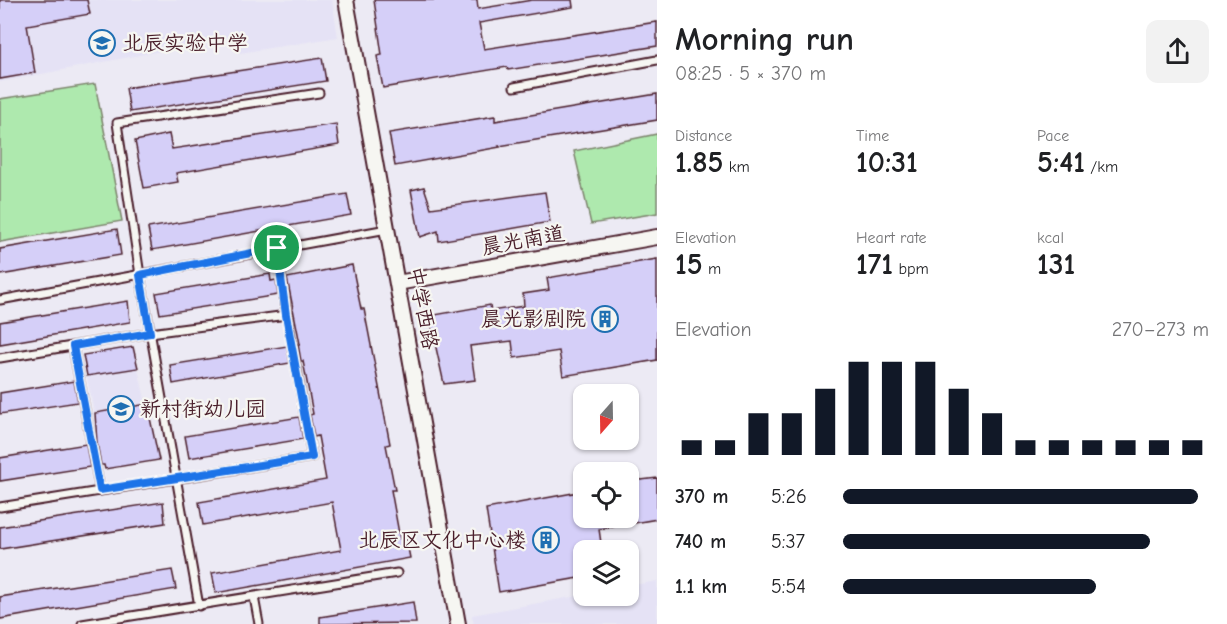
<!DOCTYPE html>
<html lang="en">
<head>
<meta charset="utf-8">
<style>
	:root { --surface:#fff; --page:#f2f2f2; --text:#202124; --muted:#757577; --accent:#111827 }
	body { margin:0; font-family:"Comic Neue","LXGW WenKai TC",sans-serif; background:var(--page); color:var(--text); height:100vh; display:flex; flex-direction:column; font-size:22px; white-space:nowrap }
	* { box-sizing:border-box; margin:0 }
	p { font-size:20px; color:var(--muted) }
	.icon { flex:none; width:33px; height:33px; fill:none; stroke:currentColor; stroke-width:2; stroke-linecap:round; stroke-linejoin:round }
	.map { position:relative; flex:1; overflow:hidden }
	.side { display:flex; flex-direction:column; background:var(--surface); width:570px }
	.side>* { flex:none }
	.needle { width:39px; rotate:200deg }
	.controls { position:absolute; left:573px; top:384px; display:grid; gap:12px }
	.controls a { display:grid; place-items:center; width:66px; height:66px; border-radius:12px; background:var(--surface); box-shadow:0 2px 4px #0004; font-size:30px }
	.pin { position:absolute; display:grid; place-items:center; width:51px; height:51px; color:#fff; margin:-26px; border:3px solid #fff; border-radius:50%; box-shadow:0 2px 6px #0007 }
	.round { display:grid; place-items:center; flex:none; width:63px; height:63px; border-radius:12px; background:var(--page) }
	.overview { display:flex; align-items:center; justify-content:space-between; height:102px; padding:0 18px }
	h1 { font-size:33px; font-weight:600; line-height:45px }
	.stats { display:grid; grid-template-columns:repeat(3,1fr); gap:9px; height:102px; padding:6px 18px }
	.stats div { display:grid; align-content:center }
	.stats b { font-size:30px; font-weight:600 }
	.stats small { font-size:16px; font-weight:400 }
	.stats p { font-size:16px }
	.chart { height:168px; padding:12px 18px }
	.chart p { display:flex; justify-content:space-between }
	.chart svg { width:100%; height:108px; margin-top:6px; stroke:var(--accent); stroke-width:6 }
	ul { padding:0 18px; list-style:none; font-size:20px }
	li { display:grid; grid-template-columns:96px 72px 1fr; align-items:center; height:45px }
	li i { height:15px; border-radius:8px; background:var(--accent) }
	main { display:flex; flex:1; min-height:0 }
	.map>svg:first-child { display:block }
	.built { fill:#e5e2f5 }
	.green { fill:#aee9ae; stroke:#7c846c; stroke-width:1.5 }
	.building { fill:#d5cff8; stroke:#4a1f2b; stroke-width:1.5 }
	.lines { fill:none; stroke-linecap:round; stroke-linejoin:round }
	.lane-casing { stroke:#4a1f2b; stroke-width:11 }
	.street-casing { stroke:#4a1f2b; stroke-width:18 }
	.lane { stroke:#f6f6f2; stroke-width:7 }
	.street { stroke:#f6f6f2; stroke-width:14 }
	.route-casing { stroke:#fff; stroke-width:12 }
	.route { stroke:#1a73e8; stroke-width:8 }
	.labels { text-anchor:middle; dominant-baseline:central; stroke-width:4.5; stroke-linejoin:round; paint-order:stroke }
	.poi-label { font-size:21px; fill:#4a1f2b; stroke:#f6f6f2; text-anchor:start }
	.street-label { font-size:21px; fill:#4a1f2b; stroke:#f6f6f2 }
</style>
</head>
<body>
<main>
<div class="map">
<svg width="657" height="624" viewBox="0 0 657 624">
	<rect width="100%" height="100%" fill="#eceaf4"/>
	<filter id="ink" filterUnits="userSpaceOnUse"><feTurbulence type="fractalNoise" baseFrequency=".0167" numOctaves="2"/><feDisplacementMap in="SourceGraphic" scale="12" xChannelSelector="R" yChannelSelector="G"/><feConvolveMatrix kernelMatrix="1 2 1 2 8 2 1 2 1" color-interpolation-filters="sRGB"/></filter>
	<g filter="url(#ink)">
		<g class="built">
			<polygon points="0,0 332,0 338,37 240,53 233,37 0,82"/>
			<polygon points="133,347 159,460 105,469 83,355"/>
			<polygon points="657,581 657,624 474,624 472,615 583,595 628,596 629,586"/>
		</g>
		<g class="green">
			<polygon points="95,84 122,221 0,242 0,99"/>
			<polygon points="657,134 657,213 591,224 574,151"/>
		</g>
		<g class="building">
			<polygon points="0,0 87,0 90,14 27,25 35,73 0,79"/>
			<polygon points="374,0 477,0 478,9 532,0 572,0 573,7 479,23 484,49 657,22 657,46 508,70 507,67 383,88 377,56 382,55"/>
			<polygon points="322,58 326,81 130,112 126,88"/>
			<polygon points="657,94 657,120 499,146 500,147 395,166 389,133 495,116 495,121"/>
			<polygon points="336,124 339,145 176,173 178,182 144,188 135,141 169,134 172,149"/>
			<polygon points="424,187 431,208 545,192 550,222 439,241 438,231 420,237 411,190"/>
			<polygon points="347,194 351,215 152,250 148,228"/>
			<polygon points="117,229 121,255 0,275 0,249"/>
			<polygon points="657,259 657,360 563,376 559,351 514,358 512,341 470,346 475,380 444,384 429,316 490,305 491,311 524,306 523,294 549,290 547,278"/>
			<polygon points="352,265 361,309 364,309 390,444 386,445 395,490 391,490 400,539 406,538 410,558 216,593 212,573 341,550 332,502 203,525 199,502 326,480 318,436 314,437 310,415 313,414 303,361 301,361 298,344 300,344 287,278"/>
			<polygon points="270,274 271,281 276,280 278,295 160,314 156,293"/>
			<polygon points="128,301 130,322 0,344 0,322"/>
			<polygon points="287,346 290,363 173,384 170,365"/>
			<polygon points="133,347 138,368 87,376 83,355"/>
			<polygon points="74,381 78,402 0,414 0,393"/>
			<polygon points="147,404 159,460 105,469 104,465 101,465 97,443 95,413"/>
			<polygon points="299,417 303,439 189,458 185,436"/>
			<polygon points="86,444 90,467 0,481 0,458"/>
			<polygon points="628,476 641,480 657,478 657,519 628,524"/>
			<polygon points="584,491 584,518 628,518 628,524 599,529 602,550 584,550 584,577 499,592 486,509"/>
			<polygon points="163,502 165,523 0,549 0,527"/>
			<polygon points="172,570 176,589 0,619 0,597"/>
			<polygon points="413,602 416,623 320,624 320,617"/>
		</g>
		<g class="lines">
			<defs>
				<g id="lane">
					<polyline points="514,87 657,60"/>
					<polyline points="0,300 387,229"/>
					<polyline points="73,346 100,490"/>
					<polyline points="0,358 150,333 287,315"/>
					<polyline points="0,507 312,457 287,315 277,248"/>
					<polyline points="254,597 259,624"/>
					<polyline points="199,606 140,275 117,123 319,93"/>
					<polyline points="82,624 397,573"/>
				</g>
				<g id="street">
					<polyline points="346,0 458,624"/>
					<polyline points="397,283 657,237"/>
				</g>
			</defs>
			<use href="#lane" class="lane-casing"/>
			<use href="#street" class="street-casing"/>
			<use href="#lane" class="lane"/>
			<use href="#street" class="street"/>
		</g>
	</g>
	<g class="lines" filter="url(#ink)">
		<defs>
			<polygon id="route" points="277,248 286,315 312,457 100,490 73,346 150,333 140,275"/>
		</defs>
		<use href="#route" class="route-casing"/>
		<use href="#route" class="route"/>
	</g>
	<defs>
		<symbol id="school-ring" viewBox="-11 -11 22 22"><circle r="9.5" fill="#f6f6f2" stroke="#1f6fb2" stroke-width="1.5"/><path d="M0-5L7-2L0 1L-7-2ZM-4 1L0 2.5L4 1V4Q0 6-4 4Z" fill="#1f6fb2"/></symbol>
		<symbol id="building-ring" viewBox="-11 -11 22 22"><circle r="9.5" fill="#f6f6f2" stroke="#1f6fb2" stroke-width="1.5"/><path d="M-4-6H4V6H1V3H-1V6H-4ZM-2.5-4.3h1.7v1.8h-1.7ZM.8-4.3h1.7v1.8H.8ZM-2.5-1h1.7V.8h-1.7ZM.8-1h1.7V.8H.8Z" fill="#1f6fb2"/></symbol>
	</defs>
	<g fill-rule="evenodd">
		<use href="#school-ring" x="87" y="28" width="30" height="30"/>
		<use href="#building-ring" x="590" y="304" width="30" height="30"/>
		<use href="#school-ring" x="106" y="394" width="30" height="30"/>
		<use href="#building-ring" x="531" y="525" width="30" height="30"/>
	</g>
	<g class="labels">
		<g class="poi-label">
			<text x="122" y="43">北辰实验中学</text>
			<text x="586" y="319" text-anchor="end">晨光影剧院</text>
			<text x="140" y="409">新村街幼儿园</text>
			<text x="526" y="540" text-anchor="end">北辰区文化中心楼</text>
		</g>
		<g class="street-label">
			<text transform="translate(523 240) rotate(-10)">晨光南道</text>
			<text transform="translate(423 308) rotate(79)">中学西路</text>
		</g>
	</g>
</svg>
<div class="controls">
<a><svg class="needle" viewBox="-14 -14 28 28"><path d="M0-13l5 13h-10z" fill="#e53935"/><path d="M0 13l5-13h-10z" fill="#757577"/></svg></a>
<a><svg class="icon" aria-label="locate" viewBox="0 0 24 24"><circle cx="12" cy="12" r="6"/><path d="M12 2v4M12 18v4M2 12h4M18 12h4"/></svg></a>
<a><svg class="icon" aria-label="layers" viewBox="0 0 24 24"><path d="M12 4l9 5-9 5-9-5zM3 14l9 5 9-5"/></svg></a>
</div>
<div class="pin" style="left:277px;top:248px;background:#1e9e55"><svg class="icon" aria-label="arrive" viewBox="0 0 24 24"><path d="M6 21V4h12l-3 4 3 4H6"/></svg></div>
</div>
<section class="side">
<div class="overview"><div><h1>Morning run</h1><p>08:25 · 5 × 370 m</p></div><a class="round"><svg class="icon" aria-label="share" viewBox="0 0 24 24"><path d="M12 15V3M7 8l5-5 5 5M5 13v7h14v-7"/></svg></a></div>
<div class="stats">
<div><p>Distance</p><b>1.85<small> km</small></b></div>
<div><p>Time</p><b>10:31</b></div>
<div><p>Pace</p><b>5:41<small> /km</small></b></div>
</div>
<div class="stats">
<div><p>Elevation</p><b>15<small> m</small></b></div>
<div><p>Heart rate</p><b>171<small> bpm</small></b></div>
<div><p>kcal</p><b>131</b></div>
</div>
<div class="chart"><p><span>Elevation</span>270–273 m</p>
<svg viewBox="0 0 160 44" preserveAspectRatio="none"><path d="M5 44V38M15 44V38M25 44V27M35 44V27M45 44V17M55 44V6M65 44V6M75 44V6M85 44V17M95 44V27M105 44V38M115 44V38M125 44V38M135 44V38M145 44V38M155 44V38"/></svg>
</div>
<ul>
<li><b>370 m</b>5:26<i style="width:97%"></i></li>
<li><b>740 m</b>5:37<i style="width:84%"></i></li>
<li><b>1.1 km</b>5:54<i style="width:69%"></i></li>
</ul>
</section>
</main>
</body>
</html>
